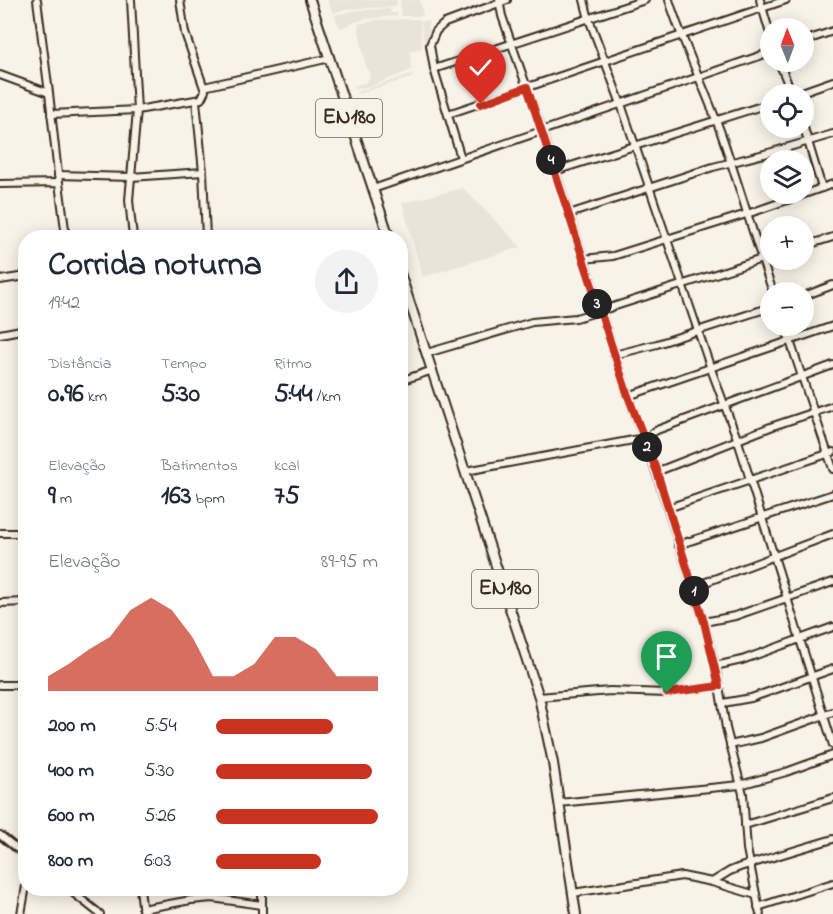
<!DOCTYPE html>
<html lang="pt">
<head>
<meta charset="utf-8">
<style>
	:root { --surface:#fff; --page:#f2f2f3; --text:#1f2937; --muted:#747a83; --accent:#c8321e }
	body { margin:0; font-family:"Indie Flower",sans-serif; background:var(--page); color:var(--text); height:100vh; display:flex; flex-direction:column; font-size:22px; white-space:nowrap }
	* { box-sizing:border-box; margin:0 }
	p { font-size:20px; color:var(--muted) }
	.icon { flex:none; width:33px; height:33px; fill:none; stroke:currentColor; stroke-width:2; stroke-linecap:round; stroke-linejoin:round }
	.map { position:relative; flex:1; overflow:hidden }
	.sheet { position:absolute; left:18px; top:230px; width:390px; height:666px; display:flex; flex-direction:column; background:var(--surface); border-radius:24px; box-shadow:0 3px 15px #0003 }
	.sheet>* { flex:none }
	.needle { width:39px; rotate:359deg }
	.fabs { position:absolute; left:760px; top:18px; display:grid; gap:12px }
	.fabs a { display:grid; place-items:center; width:54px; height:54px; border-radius:50%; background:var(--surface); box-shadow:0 3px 15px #0003; font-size:30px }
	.pin { position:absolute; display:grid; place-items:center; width:51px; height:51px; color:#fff; margin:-62px -26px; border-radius:50% 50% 50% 0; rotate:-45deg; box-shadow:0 0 6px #0007 }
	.pin .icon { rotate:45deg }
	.km { position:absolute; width:30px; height:30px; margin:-15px; border-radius:50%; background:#222; color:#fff; font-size:16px; line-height:30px; text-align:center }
	.round { display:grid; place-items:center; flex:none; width:63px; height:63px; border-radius:32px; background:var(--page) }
	.head { display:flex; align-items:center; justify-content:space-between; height:102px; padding:0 30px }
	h1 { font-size:33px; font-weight:800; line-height:45px }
	.stats { display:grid; grid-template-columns:repeat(3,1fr); gap:9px; height:102px; padding:6px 30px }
	.stats div { display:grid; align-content:center }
	.stats b { font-size:26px; font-weight:800 }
	.stats small { font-size:16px; font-weight:400 }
	.stats p { font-size:16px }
	.chart { height:168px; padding:12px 30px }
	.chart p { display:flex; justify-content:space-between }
	.chart svg { width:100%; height:108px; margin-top:6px; fill:var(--accent); opacity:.7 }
	ul { padding:0 30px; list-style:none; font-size:20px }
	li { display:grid; grid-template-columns:96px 72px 1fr; align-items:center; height:45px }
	li i { height:15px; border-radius:8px; background:var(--accent) }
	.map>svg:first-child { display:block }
	.built { fill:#e9e4d9 }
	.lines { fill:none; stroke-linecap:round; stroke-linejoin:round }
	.minor-casing { stroke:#3b2a1e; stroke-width:10 }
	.major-casing { stroke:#3b2a1e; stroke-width:12 }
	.minor { stroke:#f7f3e8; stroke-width:6 }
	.major { stroke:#f7f3e8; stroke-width:8 }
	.route-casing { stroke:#fff; stroke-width:12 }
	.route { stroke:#c8321e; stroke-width:8 }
	.labels { text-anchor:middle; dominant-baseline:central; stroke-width:6; stroke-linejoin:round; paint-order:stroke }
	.shield { fill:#f7f3e8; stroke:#73665b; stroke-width:1.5 }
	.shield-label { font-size:22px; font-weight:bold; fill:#3b2a1e }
</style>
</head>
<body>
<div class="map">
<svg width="833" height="914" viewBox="0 0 833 914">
	<rect width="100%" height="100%" fill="#f7f3e8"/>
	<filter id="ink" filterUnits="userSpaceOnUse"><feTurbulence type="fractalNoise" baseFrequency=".0167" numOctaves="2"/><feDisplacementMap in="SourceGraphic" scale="12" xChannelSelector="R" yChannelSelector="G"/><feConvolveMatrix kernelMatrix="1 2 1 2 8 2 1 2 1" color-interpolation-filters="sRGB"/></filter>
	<g filter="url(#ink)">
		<g class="built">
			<polygon points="327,0 397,0 396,7 345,9 333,13"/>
			<polygon points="400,0 420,0 423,16 401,16"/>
			<polygon points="390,9 391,13 397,13 397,16 364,19 340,28 334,15 359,10"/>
			<polygon points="420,19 422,48 410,51 411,70 372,86 355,89 354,86 367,82 370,75 365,63 358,24 377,20"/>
			<polygon points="421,21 428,21 431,40 428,42 428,48 432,64 430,64 425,50"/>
			<polygon points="412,74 413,77 357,94 357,92"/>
			<polygon points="463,188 521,247 423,277 402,203"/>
		</g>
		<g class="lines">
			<defs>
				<g id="minor">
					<polyline points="37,0 49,93 59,183"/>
					<polyline points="131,0 137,110 129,200 133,237"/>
					<polyline points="499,0 502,16 542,131 628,396 656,472 704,622 717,674 726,728 743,794 747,849 760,914"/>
					<polyline points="584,0 589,19 621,104 711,369 738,441 833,745"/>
					<path d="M 669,0 C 684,47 706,90 722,136 C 740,188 755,241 773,292"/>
					<polyline points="760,0 771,37"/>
					<polyline points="804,41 833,31"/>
					<polyline points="779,62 792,94"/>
					<polyline points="434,69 645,0"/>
					<polyline points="0,75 49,93"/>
					<polyline points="204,87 330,58"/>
					<polyline points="796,94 833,81"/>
					<polyline points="196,101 203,172 206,237"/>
					<polyline points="51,114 137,110 201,99 205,91 185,33 180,0"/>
					<polyline points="448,114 786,0"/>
					<polyline points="804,128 822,188"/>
					<polyline points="461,158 434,69 430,45 436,31 445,23 507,0"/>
					<polyline points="555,171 771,103"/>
					<polyline points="58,175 131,177 203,172"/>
					<polyline points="0,184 59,183 66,237"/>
					<polyline points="373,189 771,52"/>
					<polyline points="569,214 713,167 772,152 833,134"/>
					<polyline points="804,246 833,237"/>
					<polyline points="583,259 613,256 756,211 833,184"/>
					<polyline points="0,280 26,276"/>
					<polyline points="804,296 833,285"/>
					<polyline points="785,326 833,469"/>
					<polyline points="0,334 26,329"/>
					<polyline points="427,353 532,322 576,318 600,311 771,256"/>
					<polyline points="614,355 657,344 771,307"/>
					<polyline points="400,381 433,370"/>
					<polyline points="628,396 833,326"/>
					<polyline points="466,471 644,438 657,430 833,365"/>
					<polyline points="656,472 773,426 833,406"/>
					<polyline points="668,508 833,452"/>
					<polyline points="0,533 26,533"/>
					<polyline points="678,545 833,494"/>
					<polyline points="693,587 833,534"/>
					<polyline points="0,603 26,602"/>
					<polyline points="704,622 735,616 833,582"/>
					<polyline points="715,666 742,660 833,627"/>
					<polyline points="0,685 26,685"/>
					<polyline points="539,697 610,691 667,693 719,686"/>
					<polyline points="723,703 751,698 833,669"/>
					<polyline points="730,745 761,738 833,712"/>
					<polyline points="559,803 740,785 786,772 833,755"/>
					<polyline points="745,825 833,798"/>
					<polyline points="0,835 26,856"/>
					<polyline points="712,882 730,871 740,867 833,839"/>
					<polyline points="67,888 100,914"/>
					<polyline points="140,888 143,914"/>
					<polyline points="262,888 262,914"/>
					<polyline points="573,893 682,876 712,882 756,895"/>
					<polyline points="758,907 833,883"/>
					<polyline points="142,909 191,900 212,898 262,905"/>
					<polyline points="21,914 26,886"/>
				</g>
				<g id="major">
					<polyline points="310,0 389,237"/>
					<polyline points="400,273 539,697 553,763 576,914"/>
				</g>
			</defs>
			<use href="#minor" class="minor-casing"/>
			<use href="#major" class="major-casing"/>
			<use href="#minor" class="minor"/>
			<use href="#major" class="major"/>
		</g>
	</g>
	<g class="lines" filter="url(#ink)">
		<defs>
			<polyline id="route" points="481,104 527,87 628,396 657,472 704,622 719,686 667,693"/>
		</defs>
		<use href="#route" class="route-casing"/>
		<use href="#route" class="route"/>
	</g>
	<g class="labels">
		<g class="shield">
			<rect x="316" y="99" width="66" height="38" rx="4.5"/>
			<rect x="472" y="570" width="66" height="38" rx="4.5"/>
		</g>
		<g class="shield-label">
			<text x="349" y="118">EN180</text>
			<text x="505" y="589">EN180</text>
		</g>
	</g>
</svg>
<div class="fabs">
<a><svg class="needle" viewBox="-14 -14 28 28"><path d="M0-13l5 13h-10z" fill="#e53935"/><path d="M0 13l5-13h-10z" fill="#747a83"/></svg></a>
<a><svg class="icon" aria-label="locate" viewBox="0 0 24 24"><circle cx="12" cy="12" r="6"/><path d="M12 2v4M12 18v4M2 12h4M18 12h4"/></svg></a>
<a><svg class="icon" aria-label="layers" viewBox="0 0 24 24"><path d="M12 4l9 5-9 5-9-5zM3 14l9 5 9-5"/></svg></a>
<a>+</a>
<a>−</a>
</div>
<div class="pin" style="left:667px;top:693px;background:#1e9e55"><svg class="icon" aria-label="arrive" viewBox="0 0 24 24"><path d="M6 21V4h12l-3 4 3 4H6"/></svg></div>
<div class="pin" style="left:481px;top:104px;background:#d93025"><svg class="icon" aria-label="check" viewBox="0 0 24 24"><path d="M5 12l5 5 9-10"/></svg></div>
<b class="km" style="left:694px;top:591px">1</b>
<b class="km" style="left:647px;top:447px">2</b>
<b class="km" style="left:597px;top:304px">3</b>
<b class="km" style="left:551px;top:160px">4</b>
<section class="sheet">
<div class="head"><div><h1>Corrida noturna</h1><p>19:42</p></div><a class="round"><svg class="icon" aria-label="share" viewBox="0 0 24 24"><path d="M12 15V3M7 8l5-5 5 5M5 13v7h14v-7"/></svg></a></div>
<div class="stats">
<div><p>Distância</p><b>0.96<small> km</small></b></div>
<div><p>Tempo</p><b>5:30</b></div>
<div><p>Ritmo</p><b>5:44<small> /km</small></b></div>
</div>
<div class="stats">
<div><p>Elevação</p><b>9<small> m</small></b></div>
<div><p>Batimentos</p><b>163<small> bpm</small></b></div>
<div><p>kcal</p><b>75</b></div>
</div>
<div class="chart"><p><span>Elevação</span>89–95 m</p>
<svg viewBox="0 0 160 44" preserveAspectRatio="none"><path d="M0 44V38L10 33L20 27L30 22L40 11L50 6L60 11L70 22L80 38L90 38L100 33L110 22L120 22L130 27L140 38L150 38L160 38V44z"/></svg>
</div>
<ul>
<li><b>200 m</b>5:54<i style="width:72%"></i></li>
<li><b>400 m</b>5:30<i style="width:96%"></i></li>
<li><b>600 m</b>5:26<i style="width:100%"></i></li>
<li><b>800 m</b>6:03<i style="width:65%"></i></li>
</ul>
</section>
</div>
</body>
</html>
